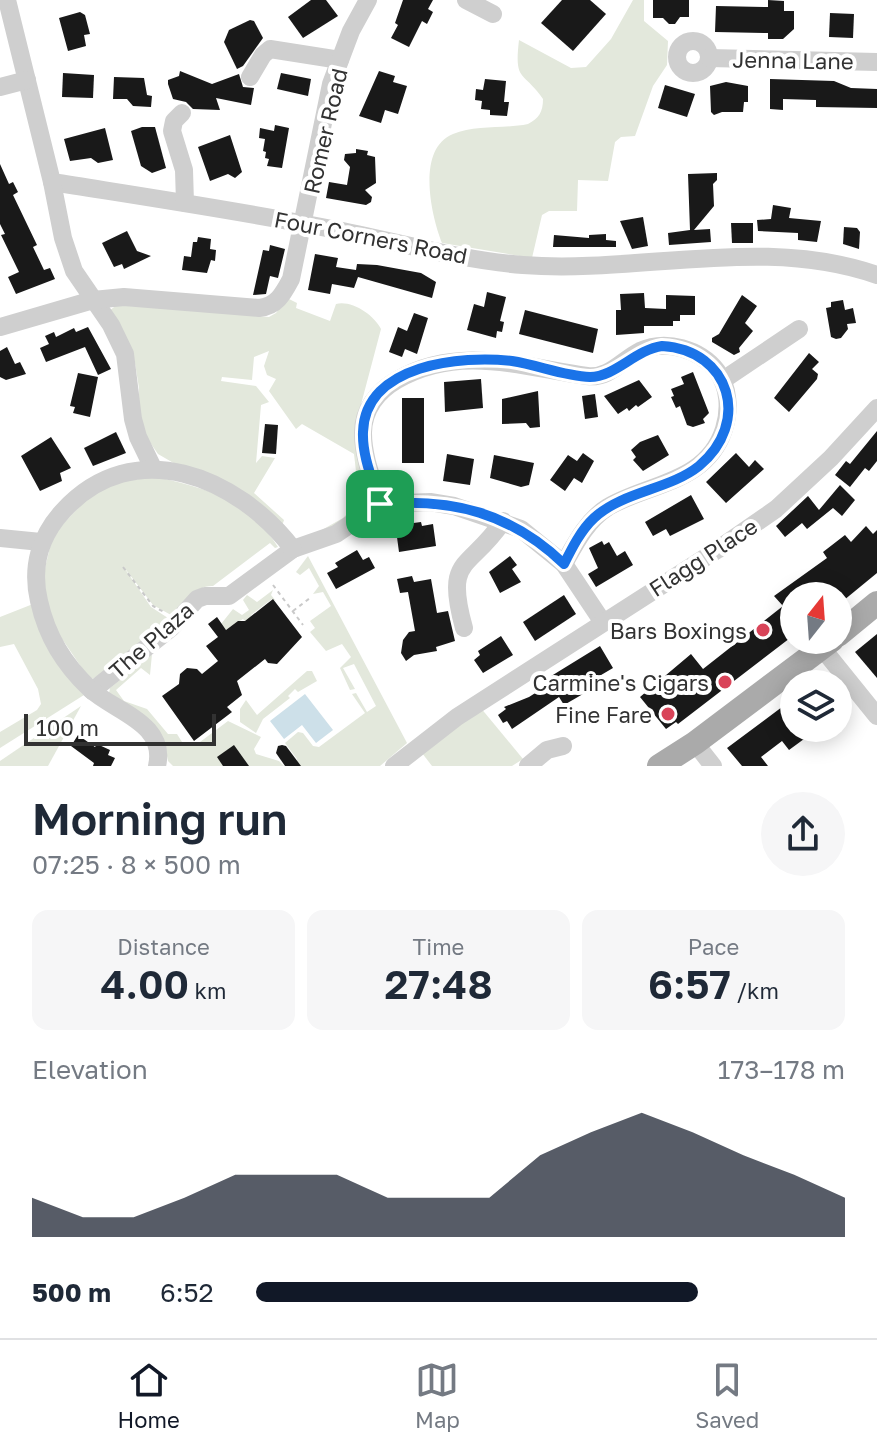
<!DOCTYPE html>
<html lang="en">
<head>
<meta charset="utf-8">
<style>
	:root { --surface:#fff; --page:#f6f6f7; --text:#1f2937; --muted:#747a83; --line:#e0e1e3; --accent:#111827 }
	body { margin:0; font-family:"Golos Text",sans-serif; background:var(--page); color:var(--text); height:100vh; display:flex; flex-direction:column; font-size:30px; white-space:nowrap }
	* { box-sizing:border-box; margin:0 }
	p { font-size:26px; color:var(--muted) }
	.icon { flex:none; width:44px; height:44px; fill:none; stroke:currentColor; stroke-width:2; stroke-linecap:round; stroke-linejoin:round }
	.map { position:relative; height:766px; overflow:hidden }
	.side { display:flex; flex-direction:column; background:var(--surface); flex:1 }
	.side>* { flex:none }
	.needle { width:52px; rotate:17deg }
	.tools { position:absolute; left:780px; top:582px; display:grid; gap:16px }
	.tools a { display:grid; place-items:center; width:72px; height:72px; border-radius:50%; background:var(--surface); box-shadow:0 4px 20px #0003; font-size:40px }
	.scale { position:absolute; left:24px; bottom:20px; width:192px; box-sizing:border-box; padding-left:8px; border:4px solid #323232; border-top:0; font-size:22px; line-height:28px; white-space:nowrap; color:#323232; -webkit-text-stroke:6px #fff; paint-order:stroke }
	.pin { position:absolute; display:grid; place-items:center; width:68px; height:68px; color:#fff; margin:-34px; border-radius:16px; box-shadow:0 4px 12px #0006 }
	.round { display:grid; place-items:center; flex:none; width:84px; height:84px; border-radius:42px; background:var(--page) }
	.summary { display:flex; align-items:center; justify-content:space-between; height:136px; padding:0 32px }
	h1 { font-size:44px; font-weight:600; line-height:60px }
	.stats { display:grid; grid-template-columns:repeat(3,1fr); gap:12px; height:136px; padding:8px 32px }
	.stats div { display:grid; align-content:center; border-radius:16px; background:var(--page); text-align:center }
	.stats b { font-size:40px; font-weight:600 }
	.stats small { font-size:22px; font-weight:400 }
	.stats p { font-size:22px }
	.chart { height:224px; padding:16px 32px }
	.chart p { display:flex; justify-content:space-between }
	.chart svg { width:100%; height:144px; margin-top:8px; fill:var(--accent); opacity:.7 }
	ul { padding:0 32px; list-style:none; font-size:26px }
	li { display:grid; grid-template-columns:128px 96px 1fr; align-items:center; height:60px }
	li i { height:20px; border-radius:10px; background:var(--accent) }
	.tab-bar { display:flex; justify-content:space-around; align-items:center; height:112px; border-top:2px solid var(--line); background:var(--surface); font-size:22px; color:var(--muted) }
	.tab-bar a { display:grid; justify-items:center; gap:4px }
	.tab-bar .current { color:var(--accent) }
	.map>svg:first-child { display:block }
	.green { fill:#e3e8dc }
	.water { fill:#cde0e9 }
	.building { fill:#191919 }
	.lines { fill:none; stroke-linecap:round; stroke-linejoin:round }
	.path { stroke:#c9c9c9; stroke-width:2; stroke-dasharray:4 4; stroke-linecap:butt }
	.minor { stroke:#cfcfcf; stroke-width:18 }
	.major { stroke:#aaa; stroke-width:24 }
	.route-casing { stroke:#fff; stroke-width:16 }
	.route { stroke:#1a73e8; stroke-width:10 }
	.poi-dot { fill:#d94459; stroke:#fff; stroke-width:3 }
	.labels { text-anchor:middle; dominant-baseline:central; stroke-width:8; stroke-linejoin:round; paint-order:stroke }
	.street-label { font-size:22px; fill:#323232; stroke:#fff }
	.poi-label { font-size:22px; fill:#323232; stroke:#fff; text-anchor:end }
</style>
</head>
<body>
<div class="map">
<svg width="877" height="766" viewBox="0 0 877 766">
	<rect width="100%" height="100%" fill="#fff"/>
	<g class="green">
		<path d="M 633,0 L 644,0 L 644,21 L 668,41 L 667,65 L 653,86 L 635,136 L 621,137 L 615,142 L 608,181 L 578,180 L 577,211 L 549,211 L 542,215 L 532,258 L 442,243 C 431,215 416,149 453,134 C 475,125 504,129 528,124 C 539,118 543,112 543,99 C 523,70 514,83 519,40 L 571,68 L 586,67 L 611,39 Z"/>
		<path d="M 287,298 L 297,303 L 296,308 L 330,321 L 336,304 C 352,300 374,315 381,329 L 359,412 L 366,500 L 340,527 L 320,531 L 343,518 L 354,507 L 348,497 L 357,480 L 354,454 L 302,424 L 296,429 L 269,391 L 276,379 L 267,375 L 264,366 L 269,351 L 254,357 L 252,380 L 222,377 L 221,381 L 256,386 L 269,402 L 261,405 L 256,463 L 262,456 L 275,458 L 254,493 L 284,520 L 282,526 L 158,454 L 147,438 L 138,409 L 139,388 L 135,363 L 109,311 L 118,304 L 269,317 L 276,313 Z"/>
		<path d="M 156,477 C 207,488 249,500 278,547 L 275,548 L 270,543 L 213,586 C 196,585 182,604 171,615 L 153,605 L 123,566 L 151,607 L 168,618 L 106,672 L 90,680 L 54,627 L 42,581 L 53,534 L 93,493 L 122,481 Z"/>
		<polygon points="308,556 407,743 380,766 297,766 297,759 285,743 298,732 303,733 313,746 319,747 365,713 352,694 356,693 367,712 376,706 354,664 343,668 355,689 350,690 340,668 351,657 342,644 326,651 310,632 315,628 310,621 331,606 323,592 313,594 319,586 309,568 300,575 296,572"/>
		<polygon points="273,590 271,595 276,601 272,599 251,615 253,618 247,623 243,619 226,630 221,624 233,609 242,615 249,610 243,600 247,595 257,602"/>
		<polygon points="33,604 49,650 84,695 0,748 0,732 37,710 41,704 38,689 14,644 0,647 0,617"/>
		<polygon points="152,654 150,675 141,668 116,690 124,701 147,709 168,734 177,734 182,742 200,742 228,721 261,737 254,749 256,754 279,761 284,766 247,766 241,759 242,755 228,766 173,766 168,761 166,751 109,693 110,688"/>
		<polygon points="307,671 312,671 317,681 298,692 295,689 288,696 290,698 263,719 256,733 240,722 240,709 246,700 257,715"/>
		<polygon points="81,706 48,766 0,766 0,761"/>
		<polygon points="480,707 523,759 512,766 432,766 422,753"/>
	</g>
	<polygon class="water" points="305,694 333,730 316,743 302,725 284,739 270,721"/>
	<g class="building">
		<polygon points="311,0 326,0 338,16 303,38 288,17"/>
		<polygon points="403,0 433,0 428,9 433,12 427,24 422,21 409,47 391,38 398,25 395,23"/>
		<polygon points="562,0 590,0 606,14 573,51 541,23"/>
		<polygon points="653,0 689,0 689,17 680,17 675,24 669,24 663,18 653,18"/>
		<polygon points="768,0 784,1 784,11 794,11 794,29 783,39 768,39 768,33 715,32 716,6 768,7"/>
		<polygon points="80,12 85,15 90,34 84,35 86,46 68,51 59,18"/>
		<polygon points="830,13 854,14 853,38 829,37"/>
		<polygon points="250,20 254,21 263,38 243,66 237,69 224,42 229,30"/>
		<polygon points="180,71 212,84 239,74 243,87 254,88 251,105 216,98 220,110 193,109 186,102 173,99 168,84 168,80 179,76"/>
		<polygon points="379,71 395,76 393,82 407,86 398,114 385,110 381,123 359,116"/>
		<polygon points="63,73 94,75 93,98 62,97"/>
		<polygon points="281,73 311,79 308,96 277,89"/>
		<polygon points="114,77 144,78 147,95 152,96 151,107 133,106 127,99 113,99"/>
		<polygon points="485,79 506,81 504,102 509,102 507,116 490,115 490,110 481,109 482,101 475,100 476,89 483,90"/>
		<polygon points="770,79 834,81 851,88 877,89 877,108 816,107 816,100 783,99 783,110 770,109"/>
		<polygon points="726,82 748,86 748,102 744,102 743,112 722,112 714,115 711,112 710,86"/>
		<polygon points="665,85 695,94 687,117 658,108"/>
		<polygon points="275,125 289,128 282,168 267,166 269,159 265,158 266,152 263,151 265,139 259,138 260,128 274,131"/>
		<polygon points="142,127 155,127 166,168 152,173 141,166 131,131"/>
		<polygon points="105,128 113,160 98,163 91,158 70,161 64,139"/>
		<polygon points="230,135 242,172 235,178 228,174 210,181 198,147"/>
		<polygon points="356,149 368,151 367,155 375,157 376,183 365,190 372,197 371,202 366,205 326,198 329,182 347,185 350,167 344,160 345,154 356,153"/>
		<polygon points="0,164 9,184 13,182 18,192 13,195 37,245 33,247 44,270 50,268 55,279 16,294 8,277 19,272 1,235 5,234 0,224"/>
		<polygon points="717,173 717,180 713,184 714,206 694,230 710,229 711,242 669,245 668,233 690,230 688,174"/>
		<polygon points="773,205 791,208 789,218 821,221 817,242 798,240 798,233 758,231 757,220 771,219"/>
		<polygon points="643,217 648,246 632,249 620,221"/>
		<polygon points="731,223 753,223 753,243 732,243"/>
		<polygon points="844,227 857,228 860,232 859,249 843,244"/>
		<polygon points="127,231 137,251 151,256 124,269 122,264 114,267 102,243"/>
		<polygon points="606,234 606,240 616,241 616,247 553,247 554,235 589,238 589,235"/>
		<polygon points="198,237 211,239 210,249 216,250 215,261 211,260 207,273 182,270 184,256 191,257 193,242 197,242"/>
		<polygon points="270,245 285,249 278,278 270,276 266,294 253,295 263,250 269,251"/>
		<polygon points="315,254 338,258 336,267 356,270 357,264 377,265 421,273 436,282 432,298 358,277 354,288 332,284 330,294 308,290"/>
		<polygon points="487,292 506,297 500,321 504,322 502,332 497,331 496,338 467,330 474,304 484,307"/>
		<polygon points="644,293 645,308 666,309 666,295 695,296 695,315 680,315 680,321 673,321 673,326 644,326 644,333 616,335 616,310 621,310 620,294"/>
		<polygon points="742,295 757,306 745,323 753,331 739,348 740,352 734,355 712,342 712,338 719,334"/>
		<polygon points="843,300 845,310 853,308 856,323 847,324 848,329 841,338 836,339 831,337 826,308 831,307 831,302"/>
		<polygon points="525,310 598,329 593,353 519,334"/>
		<polygon points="414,313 428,318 417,354 405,349 402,357 389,352 398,327 407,331"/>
		<polygon points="88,327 111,369 98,375 85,347 46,362 40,348 49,344 45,336 54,332 56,337 74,328 76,332"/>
		<polygon points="7,347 15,364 20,362 26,374 6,380 0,377 0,351"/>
		<polygon points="809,353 819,362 812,369 818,374 817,379 789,412 774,398"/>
		<polygon points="693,372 709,413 703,419 705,423 693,427 687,425 680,406 676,408 671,397 674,396 671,389 684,384 681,377"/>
		<polygon points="78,373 98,377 90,417 73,413 75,407 70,406"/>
		<polygon points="481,379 483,408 445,412 444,382"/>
		<polygon points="639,380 652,397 638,407 636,405 629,411 627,408 618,414 604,396"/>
		<polygon points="538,391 540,427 530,428 526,423 502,424 502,399"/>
		<polygon points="595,394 598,417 585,419 582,396"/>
		<rect x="402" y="398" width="22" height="65"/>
		<polygon points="265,424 278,425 276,454 262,453"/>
		<polygon points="877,431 877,461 869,471 865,468 850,487 835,475 846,461 850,464"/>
		<polygon points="116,432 126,453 93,466 84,448"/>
		<polygon points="658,435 669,455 643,471 633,460 636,457 631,450 640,442"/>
		<polygon points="51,437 71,468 60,473 62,481 40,491 21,456"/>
		<polygon points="583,453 594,461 582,483 574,478 565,491 550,480 568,455 577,461"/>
		<polygon points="736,453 749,467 755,460 764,469 726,503 706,482"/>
		<polygon points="447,454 474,459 470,485 443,481"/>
		<polygon points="494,455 534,463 529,485 521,487 490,478"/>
		<polygon points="840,485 855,500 842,516 833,508 807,529 802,523 785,537 776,526 808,496 819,510"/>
		<polygon points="691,495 704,519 670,536 666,529 653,536 645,522"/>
		<polygon points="421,522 422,526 433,524 436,546 399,552 396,530 407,528 406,524"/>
		<polygon points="866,526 873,534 877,530 877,573 838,605 838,596 794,596 794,635 678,724 676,722 666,729 640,697 691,654 703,669 783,606 774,596 827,558 823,552 845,535 851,542"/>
		<polygon points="602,541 604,545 609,542 617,556 625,551 633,565 596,587 588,574 598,568 589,548"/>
		<polygon points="357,550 363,560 369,557 375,568 336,589 327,573 338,567 335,563"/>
		<polygon points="510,556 517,565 512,569 521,582 500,593 489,572"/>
		<polygon points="412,576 414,582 431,579 437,613 448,611 455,641 436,647 437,651 414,655 406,661 401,653 403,640 409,632 415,631 408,592 400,593 397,579"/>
		<polygon points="564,595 576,614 535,641 523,622"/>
		<polygon points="273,599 302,637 277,664 268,663 265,659 237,681 242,695 227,707 232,712 194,741 162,696 179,684 180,674 187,668 197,669 202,674 218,661 206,646 218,637 208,624 217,617 226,630 238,621 245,621"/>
		<polygon points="877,634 877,678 855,652"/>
		<polygon points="501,636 513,655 483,673 474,660 480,655 478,651"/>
		<polygon points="600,646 613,668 579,688 583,694 564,705 559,697 512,729 507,721 503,723 498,715 506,709 504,707 529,697 551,683 548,678"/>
		<polygon points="794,698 794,728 819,728 789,750 782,741 761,757 768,766 742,766 727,748"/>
		<polygon points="78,735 95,747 97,744 110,750 108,755 115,758 111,766 93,766 94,763 71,746"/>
		<polygon points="234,745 249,766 223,766 217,757"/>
		<polygon points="282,745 286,746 301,766 285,766 276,753 278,746"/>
	</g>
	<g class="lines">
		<g class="path">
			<polyline points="123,567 153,606 164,612"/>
			<polyline points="273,585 303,625"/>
			<polyline points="293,611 310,598"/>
		</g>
		<g class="minor">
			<path d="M 7,0 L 52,182 C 146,197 240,211 332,229 C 395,241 459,260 523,265 C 639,274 763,235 877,275"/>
			<polyline points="466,0 493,14"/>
			<circle cx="693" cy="57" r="16"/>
			<polyline points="709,58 877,62"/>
			<polyline points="250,77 263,55 270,49 340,60"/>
			<polyline points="0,87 27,80"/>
			<polyline points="182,113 174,121 172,131 184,170 185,203"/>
			<polyline points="52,182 63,238 74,271 111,325 125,354 133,419 138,437 153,468"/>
			<path d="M 0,327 L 93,300 L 124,297 L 259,308 C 277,306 283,294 291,279 L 331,84 L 351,31 L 368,0"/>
			<polyline points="723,380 799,329"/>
			<path d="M 380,504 C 373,481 363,457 363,433 C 363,409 378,391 397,380 C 459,344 522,367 587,376 C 609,379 622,360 640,351 C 666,339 700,349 717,371 C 729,387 730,410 724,429 C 707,483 649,483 608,507 C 587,520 575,544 564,564"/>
			<polyline points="0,538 41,542"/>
			<path d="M 464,628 C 444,556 469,571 503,521"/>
			<polyline points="822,648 877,716"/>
			<polyline points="92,691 171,628 197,599 205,596 229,596 293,549 336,534 380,504 430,502 454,506 521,529 564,564 602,621"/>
			<polyline points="695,743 713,766"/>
			<path d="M 157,766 C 167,723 115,712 90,689 C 64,664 47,637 39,601 C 31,567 40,536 63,511 C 134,433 238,477 293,549"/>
			<polyline points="394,766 457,717 717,550 776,509 831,458 877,408"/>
			<polyline points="528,766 547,750 563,746"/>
		</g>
		<g class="major">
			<polyline points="838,635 877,603"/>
			<polyline points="659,766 695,743 832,640"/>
		</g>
	</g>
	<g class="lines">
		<defs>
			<path id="route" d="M 662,346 C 731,350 751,423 699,466 C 669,490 623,491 594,518 C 581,530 572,548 564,564 C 511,513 453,498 380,504 C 373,481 362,456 363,432 C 365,364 462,355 512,361 C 538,365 564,376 590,377 C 615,377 635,350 662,346 Z"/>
		</defs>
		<use href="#route" class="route-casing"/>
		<use href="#route" class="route"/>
	</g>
	<g class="poi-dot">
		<circle cx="763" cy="630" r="8"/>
		<circle cx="725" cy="682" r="8"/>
		<circle cx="668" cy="714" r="8"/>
	</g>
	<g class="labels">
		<g class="street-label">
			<text transform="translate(793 60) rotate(1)">Jenna Lane</text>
			<text transform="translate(325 131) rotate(-77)">Romer Road</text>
			<text transform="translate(371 237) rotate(11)">Four Corners Road</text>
			<text transform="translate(703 557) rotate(-33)">Flagg Place</text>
			<text transform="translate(151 640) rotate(-41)">The Plaza</text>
		</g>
		<g class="poi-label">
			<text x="747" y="630">Bars Boxings</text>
			<text x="709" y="682">Carmine's Cigars</text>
			<text x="652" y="714">Fine Fare</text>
		</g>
	</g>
</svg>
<div class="tools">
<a><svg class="needle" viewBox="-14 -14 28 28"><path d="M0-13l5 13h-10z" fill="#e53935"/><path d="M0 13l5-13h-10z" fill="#747a83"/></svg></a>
<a><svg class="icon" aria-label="layers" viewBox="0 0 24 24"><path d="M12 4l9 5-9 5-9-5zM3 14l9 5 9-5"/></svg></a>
</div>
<div class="scale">100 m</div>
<div class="pin" style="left:380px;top:504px;background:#1e9e55"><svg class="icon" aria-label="arrive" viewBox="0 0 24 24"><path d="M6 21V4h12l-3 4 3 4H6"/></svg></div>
</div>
<section class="side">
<div class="summary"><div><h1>Morning run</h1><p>07:25 · 8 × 500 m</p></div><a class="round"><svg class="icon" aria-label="share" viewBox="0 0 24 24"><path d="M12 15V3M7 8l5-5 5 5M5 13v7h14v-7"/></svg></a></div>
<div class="stats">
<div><p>Distance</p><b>4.00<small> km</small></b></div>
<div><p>Time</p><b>27:48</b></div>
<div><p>Pace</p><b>6:57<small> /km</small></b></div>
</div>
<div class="chart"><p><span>Elevation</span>173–178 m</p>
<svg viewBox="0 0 160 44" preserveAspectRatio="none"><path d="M0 44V32L10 38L20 38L30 32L40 25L50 25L60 25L70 32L80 32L90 32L100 19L110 12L120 6L130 12L140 19L150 25L160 32V44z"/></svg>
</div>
<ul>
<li><b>500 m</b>6:52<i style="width:75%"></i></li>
</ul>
</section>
<nav class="tab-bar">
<a class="current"><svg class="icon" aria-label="home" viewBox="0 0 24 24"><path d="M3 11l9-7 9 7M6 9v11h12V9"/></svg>Home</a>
<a><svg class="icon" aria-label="map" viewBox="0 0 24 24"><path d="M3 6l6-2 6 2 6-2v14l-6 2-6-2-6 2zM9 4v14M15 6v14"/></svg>Map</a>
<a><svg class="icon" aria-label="saved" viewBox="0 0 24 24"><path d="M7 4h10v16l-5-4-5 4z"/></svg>Saved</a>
</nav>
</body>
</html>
